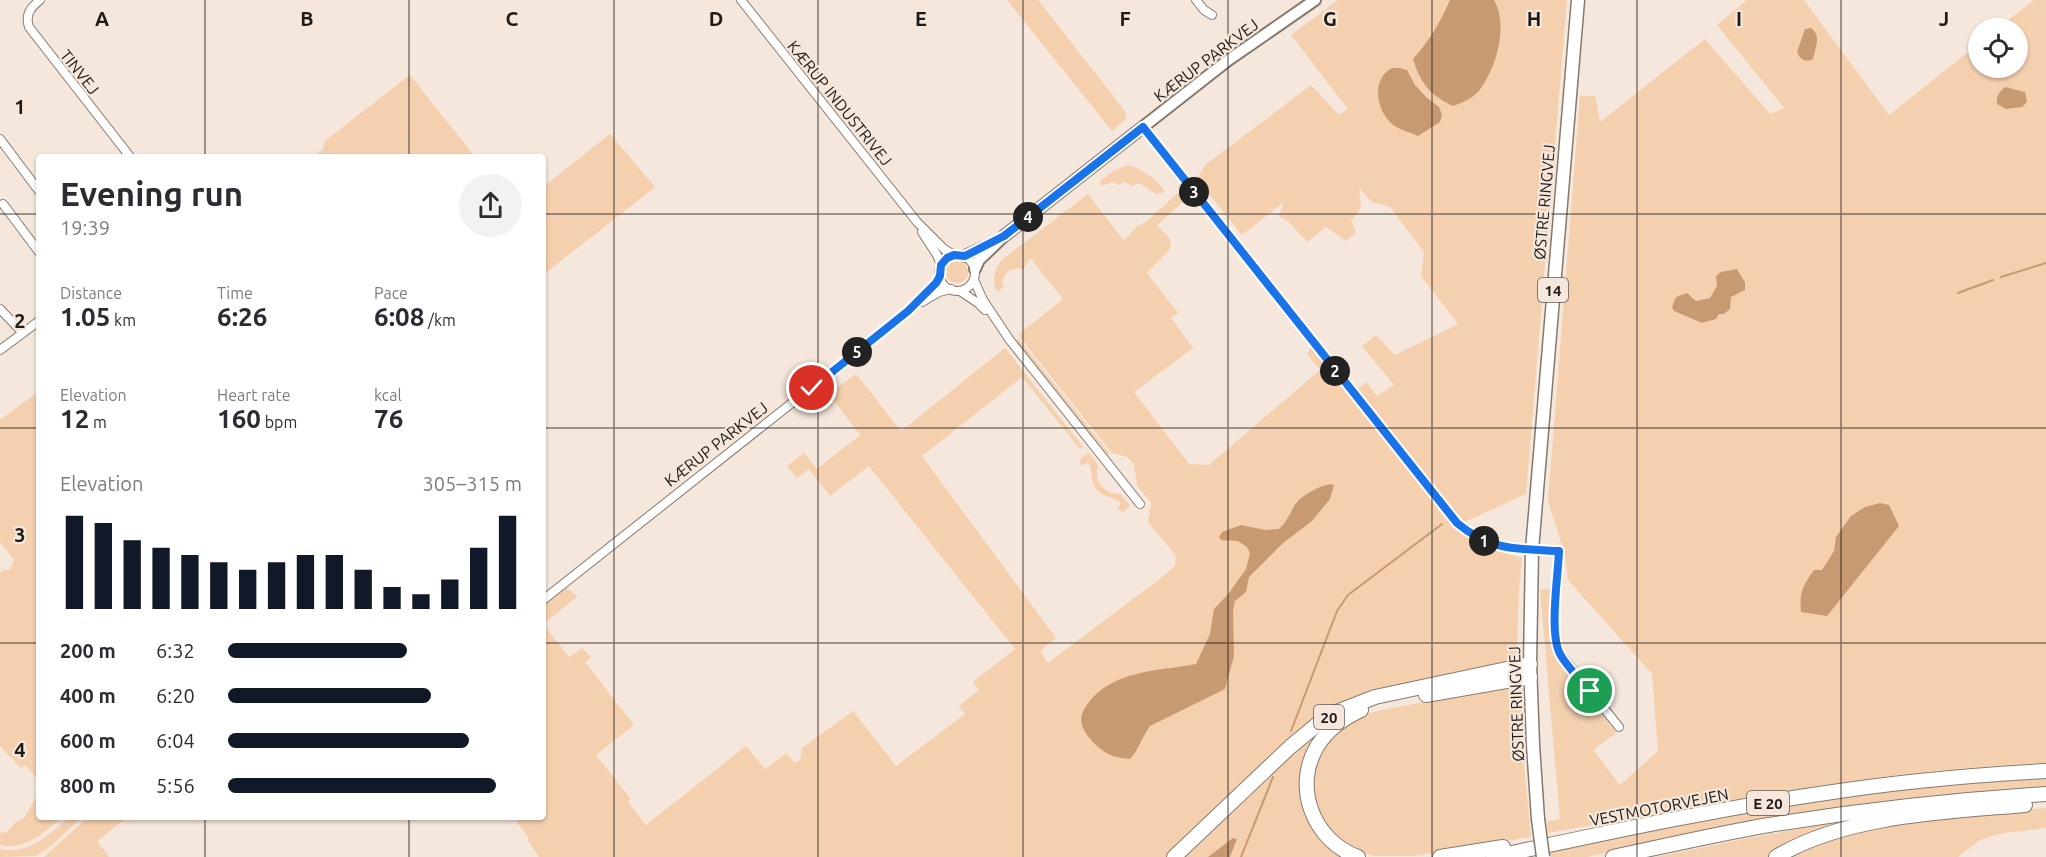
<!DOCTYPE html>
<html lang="en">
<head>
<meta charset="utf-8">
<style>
	:root { --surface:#fff; --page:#f2f2f3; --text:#2b2b33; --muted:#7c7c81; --accent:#111827 }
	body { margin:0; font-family:Ubuntu,sans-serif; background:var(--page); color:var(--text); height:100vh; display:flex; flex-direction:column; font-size:22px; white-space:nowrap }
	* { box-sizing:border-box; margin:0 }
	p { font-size:20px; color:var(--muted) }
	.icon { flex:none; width:33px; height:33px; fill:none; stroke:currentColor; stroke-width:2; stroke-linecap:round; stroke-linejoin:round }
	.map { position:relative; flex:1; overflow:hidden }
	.details { position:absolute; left:36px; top:154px; width:510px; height:666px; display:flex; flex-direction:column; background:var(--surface); border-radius:6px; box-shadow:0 2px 4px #0004 }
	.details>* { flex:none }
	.tools { position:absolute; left:1968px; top:18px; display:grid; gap:12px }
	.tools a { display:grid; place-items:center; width:60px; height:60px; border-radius:50%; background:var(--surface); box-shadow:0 2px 4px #0004; font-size:30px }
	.pin { position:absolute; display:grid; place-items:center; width:51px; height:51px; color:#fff; margin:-26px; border:3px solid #fff; border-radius:50%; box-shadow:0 2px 6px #0007 }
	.km { position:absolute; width:30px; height:30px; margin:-15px; border-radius:50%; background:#222; color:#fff; font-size:16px; line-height:30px; text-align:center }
	.round { display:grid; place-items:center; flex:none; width:63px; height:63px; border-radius:32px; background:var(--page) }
	.headline { display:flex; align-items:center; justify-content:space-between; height:102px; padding:0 24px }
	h1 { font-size:33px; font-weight:700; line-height:45px }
	.stats { display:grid; grid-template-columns:repeat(3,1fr); gap:9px; height:102px; padding:6px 24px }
	.stats div { display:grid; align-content:center }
	.stats b { font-size:26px; font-weight:700 }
	.stats small { font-size:16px; font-weight:400 }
	.stats p { font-size:16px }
	.chart { height:168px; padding:12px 24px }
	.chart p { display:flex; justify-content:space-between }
	.chart svg { width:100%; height:108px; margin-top:6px; stroke:var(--accent); stroke-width:6 }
	ul { padding:0 24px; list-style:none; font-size:20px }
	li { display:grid; grid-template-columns:96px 72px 1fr; align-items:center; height:45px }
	li i { height:15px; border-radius:8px; background:var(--accent) }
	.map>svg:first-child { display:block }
	.green { fill:#f5d0af; fill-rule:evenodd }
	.water { fill:#c79a71 }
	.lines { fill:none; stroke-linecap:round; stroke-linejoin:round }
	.stream { stroke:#c79a71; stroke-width:2 }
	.street-casing { stroke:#85796e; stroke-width:10 }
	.secondary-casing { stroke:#85796e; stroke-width:14 }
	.primary-casing { stroke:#85796e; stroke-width:15 }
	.highway-casing { stroke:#85796e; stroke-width:16 }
	.street { stroke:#fff; stroke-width:8 }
	.secondary { stroke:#fff; stroke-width:10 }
	.primary { stroke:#fff; stroke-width:12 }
	.highway { stroke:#fff; stroke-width:14 }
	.primary-bridge-casing { stroke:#85796e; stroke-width:15; stroke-linecap:butt }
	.primary-bridge { stroke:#fff; stroke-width:12 }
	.route-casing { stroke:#fff; stroke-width:12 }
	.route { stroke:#1a73e8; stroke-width:8 }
	.grid { fill:none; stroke:#1f1a16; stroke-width:1.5; stroke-opacity:0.55 }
	.labels { text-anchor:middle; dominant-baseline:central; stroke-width:4.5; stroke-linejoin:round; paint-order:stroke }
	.shield { fill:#f5e7db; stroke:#5f5851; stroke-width:1.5 }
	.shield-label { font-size:15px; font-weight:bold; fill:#1f1a16 }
	.street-label { font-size:16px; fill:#1f1a16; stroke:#f5e7db }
	.grid-label { font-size:20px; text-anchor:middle; font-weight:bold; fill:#1f1a16; stroke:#f5e7db; stroke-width:4.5; stroke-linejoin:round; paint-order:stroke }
</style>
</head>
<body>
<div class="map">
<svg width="2046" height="857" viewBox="0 0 2046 857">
	<rect width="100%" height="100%" fill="#f5e7db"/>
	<g class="green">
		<polygon points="1007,0 1038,0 1125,111 1126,119 1112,131"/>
		<polygon points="1338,0 1567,0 1526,494 1465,522 1451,510 1356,390 1366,382 1377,396 1394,385 1362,346 1376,335 1395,355 1458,324 1421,276 1424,252 1390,207 1372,202 1359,188 1361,208 1351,221 1356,233 1346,241 1326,227 1307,242 1289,222 1279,216 1284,202 1242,235 1197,179 1205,165 1311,85 1339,115 1348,109 1291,35"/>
		<path d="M 1747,0 L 1804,0 L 1889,115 L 1978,44 L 1978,68 L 2018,68 L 2018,28 L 1998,28 L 2034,0 L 2046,0 L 2046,763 C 1878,769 1713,804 1548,833 L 1547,821 L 1560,819 L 1540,589 L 1552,589 L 1555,655 L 1616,733 L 1593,750 L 1620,785 L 1658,751 L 1652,674 L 1568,580 L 1564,552 L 1548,501 L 1580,96 L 1595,96 L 1600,122 L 1705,39 L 1770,114 L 1784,108 L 1717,25 ZM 1737,269 L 1745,282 L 1731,297 L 1716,319 L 1702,323 C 1691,317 1681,316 1672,307 L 1674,302 L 1692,296 L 1696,301 L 1710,298 L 1717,286 Z"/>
		<polygon points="410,75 475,157 312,157 323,149 325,141"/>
		<polygon points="610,134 655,187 543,275 543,187"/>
		<path d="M 1128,165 C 1142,169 1158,180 1165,192 L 1156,194 L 1139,183 L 1132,186 L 1125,182 L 1119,185 L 1113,182 L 1101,186 L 1100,181 L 1113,171 Z"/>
		<path d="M 1180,191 L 1187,198 L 1157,225 L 1170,239 L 1171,248 L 1147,273 L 1178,313 L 1171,318 L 1193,348 L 1134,392 L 1189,464 L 1209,465 L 1320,370 L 1307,354 L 1312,346 L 1341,385 L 1344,384 L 1426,489 L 1443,514 L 1461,533 L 1480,546 L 1522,558 L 1519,590 L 1517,649 L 1515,659 L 1509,663 L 1385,688 L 1347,701 L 1165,857 L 539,857 L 528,841 L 528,837 L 514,818 L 543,818 L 543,624 L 569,657 L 582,648 L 591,657 L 585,662 L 634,725 L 596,755 L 631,799 L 628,802 L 646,825 L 746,746 L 765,769 L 786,753 L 795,763 L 800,760 L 802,748 L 853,711 L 896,766 L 965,714 L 959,706 L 979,690 L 973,682 L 1015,649 L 869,466 L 830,496 L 809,469 L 797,478 L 787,466 L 804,453 L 817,469 L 860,435 L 835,402 L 830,405 L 824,397 L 856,374 L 901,431 L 1005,348 L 1083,447 L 1080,449 L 1022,377 L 922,456 L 1056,638 L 1040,651 L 1048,663 L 1166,574 L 1175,566 L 1176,556 L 1148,522 L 1151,502 L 1137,486 L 1134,464 L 1127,457 L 1112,453 L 1019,336 L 1019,334 L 1063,299 L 1030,258 L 1023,270 L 1019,268 L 1008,271 L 1002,281 L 1004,287 L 997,292 C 991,280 995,267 1003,259 L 1088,194 L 1124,241 L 1137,226 L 1146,222 Z"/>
		<circle cx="957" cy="272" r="11"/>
		<polygon points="1018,338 1110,454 1108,455 1017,341"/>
		<polygon points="39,391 39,780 25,765 21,768 0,746 0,573 4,570 10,570 14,560 0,542 0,420"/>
		<path d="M 1089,453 L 1098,465 C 1094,483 1103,493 1121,494 L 1130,506 L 1123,512 L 1117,508 L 1121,504 C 1115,496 1103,498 1096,489 C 1089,481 1094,470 1088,462 L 1082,466 L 1080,462 L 1081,458 Z"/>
		<polygon points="564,588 570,590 577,597 543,624 543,605"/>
		<path d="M 1512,671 L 1513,674 C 1484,680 1456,686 1428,692 C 1370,703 1305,713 1304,787 C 1303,817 1322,842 1347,857 L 1179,857 L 1301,743 L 1318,728 L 1335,717 L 1362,704 L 1403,693 Z"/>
		<polygon points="1510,686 1516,689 1520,695 1522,744 1531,837 1413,856 1374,856 1358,852 1331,834 1314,803 1313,781 1319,755 1326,744 1336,733 1349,723 1364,715 1382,710"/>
		<path d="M 2046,775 L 2046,789 L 1706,833 L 1587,857 L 1551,857 L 1550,851 C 1633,834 1717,815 1801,802 C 1882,789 1964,783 2046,775 Z"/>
		<path d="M 39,793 L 39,818 L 62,818 C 43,832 26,851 0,845 L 0,833 L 7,832 L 15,823 L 24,818 Z"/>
		<path d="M 2046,808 L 2046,828 L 1998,834 L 1980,840 L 1958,857 L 1791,857 C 1861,818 1967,815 2046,808 Z"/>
		<path d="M 69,818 L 81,818 L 51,846 L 36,856 L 0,857 L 0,849 C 28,856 49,834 69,818 Z"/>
		<polygon points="87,818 126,818 97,841 109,857 44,857"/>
		<polygon points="1864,818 1770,857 1655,857 1759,836"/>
	</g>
	<g class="water">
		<path d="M 1450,0 L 1494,0 C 1509,26 1496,70 1478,92 C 1471,99 1462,103 1453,106 C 1431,96 1420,83 1413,59 C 1429,41 1440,23 1450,0 Z"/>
		<path d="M 1811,28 C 1822,36 1815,48 1813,59 C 1805,63 1800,59 1797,52 L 1805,29 Z"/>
		<path d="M 1392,68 L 1400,68 L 1407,70 L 1415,85 L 1426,97 L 1439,107 L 1442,115 L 1440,122 L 1418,136 C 1410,132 1399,130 1392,124 C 1376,110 1371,79 1392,68 Z"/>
		<path d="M 2005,87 L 2025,92 L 2027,102 L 2022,107 L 2006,109 L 1997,104 C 1996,97 1999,92 2005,87 Z"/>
		<polygon points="1737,269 1745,282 1745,290 1731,297 1730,309 1724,314 1719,314 1716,319 1702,323 1674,311 1672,307 1676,297 1687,293 1696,301 1710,298 1717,286 1716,276 1721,272"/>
		<path d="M 1330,484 L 1334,485 L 1330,499 L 1312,521 L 1283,543 L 1249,577 L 1246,592 L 1235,601 L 1233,611 L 1234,656 L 1225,689 L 1150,726 C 1142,737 1139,749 1130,759 C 1111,758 1099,751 1087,735 C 1080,725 1079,716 1086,706 C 1110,670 1159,671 1196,664 L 1210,634 L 1214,609 L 1229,593 L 1246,569 L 1250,553 L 1247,547 L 1238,541 L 1221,540 L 1219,537 L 1222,532 L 1241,525 L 1265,530 L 1279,529 C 1286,522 1289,516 1293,508 C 1299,496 1317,487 1330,484 Z"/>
		<path d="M 1880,503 L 1889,505 L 1899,526 L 1827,616 L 1801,612 C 1799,593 1803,585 1814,570 L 1822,570 L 1834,551 L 1836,537 L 1851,516 L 1865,507 Z"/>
		<polygon points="1233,838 1237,839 1230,857 1208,857"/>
	</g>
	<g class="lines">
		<g class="stream">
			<polyline points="2001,277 2046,263"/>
			<polyline points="1958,293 1993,280"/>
			<polyline points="1291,731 1337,611 1348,595 1442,524"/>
			<polyline points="1241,857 1273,777"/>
		</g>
		<defs>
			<g id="street">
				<path d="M 40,0 C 30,8 25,15 29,27 L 131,158"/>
				<polyline points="741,0 917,222 944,249 954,255"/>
				<polyline points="1196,0 1204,10 1212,15"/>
				<path d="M 1143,127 L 1457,523 C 1490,551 1519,549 1559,551 C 1558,583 1548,626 1561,655 L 1619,727"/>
				<polyline points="0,139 39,191"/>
				<polyline points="3,204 39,252"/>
				<polyline points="922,232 937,255 941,265"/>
				<circle cx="957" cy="273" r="18"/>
				<polyline points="974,280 983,300 1009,339 1140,504"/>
				<polyline points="960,291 978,303 985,310"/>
				<polyline points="922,302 939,292 951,289"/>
				<polyline points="0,309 23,333"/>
				<polyline points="0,350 39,321"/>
				<polyline points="543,600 908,311 934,285 940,276"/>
			</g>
			<g id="secondary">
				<polyline points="965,256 991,244"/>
				<polyline points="975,269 979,260 1004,236 1227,61 1315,0"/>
			</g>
			<polyline id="primary" points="1538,819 1533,745 1530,664 1532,550 1578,0"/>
			<g id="highway">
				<polyline points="1426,695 1530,677"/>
				<polyline points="1174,857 1290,747 1319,723 1334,713 1375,697 1530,664"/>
				<path d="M 1358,857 C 1313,841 1292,786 1318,745 C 1328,729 1344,718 1361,710"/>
				<polyline points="1440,857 1503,847"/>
				<path d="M 1493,857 C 1601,834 1710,810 1819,794 C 1895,782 1970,775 2046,771"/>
				<path d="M 1613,857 C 1665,846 1717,834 1769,825 C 1861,810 1953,800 2046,794"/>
				<path d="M 1776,857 C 1846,815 1945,812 2025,805"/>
			</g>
		</defs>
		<use href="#street" class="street-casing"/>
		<use href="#secondary" class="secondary-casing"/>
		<use href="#primary" class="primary-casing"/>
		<use href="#highway" class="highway-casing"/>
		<use href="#street" class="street"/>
		<use href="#secondary" class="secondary"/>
		<use href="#primary" class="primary"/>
		<use href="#highway" class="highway"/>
		<defs>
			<polyline id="primary-bridge" points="1538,819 1543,857"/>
		</defs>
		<use href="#primary-bridge" class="primary-bridge-casing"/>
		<use href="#primary-bridge" class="primary-bridge"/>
	</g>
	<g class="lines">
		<defs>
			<path id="route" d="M 812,388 L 908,311 L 936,283 L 940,276 L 941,265 L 947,258 L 954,255 L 965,256 L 1004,236 L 1143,127 L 1457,523 C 1490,551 1519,549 1559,551 C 1558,577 1549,633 1560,654 C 1567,667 1580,679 1590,691"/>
		</defs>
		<use href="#route" class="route-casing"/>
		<use href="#route" class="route"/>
	</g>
	<path class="grid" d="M 205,0 L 205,158M 409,0 L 409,158M 614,0 L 614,857M 818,0 L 818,857M 1023,0 L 1023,857M 1228,0 L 1228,857M 1432,0 L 1432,857M 1637,0 L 1637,857M 1841,0 L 1841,857M 0,214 L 39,214M 543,214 L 2046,214M 0,428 L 39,428M 543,428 L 2046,428M 0,643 L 39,643M 543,643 L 2046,643M 205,818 L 205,857M 409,818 L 409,857"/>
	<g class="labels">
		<g class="shield">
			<rect x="1538" y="278" width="30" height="24" rx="4.5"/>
			<rect x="1314" y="705" width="30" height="24" rx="4.5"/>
			<rect x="1747" y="791" width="42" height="24" rx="4.5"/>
		</g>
		<g class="shield-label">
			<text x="1553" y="290">14</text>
			<text x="1329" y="717">20</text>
			<text x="1768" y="803">E 20</text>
		</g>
		<g class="street-label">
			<text transform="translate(1206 60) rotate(-37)">KÆRUP PARKVEJ</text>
			<text transform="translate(80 72) rotate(52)">TINVEJ</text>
			<text transform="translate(840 103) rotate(51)">KÆRUP INDUSTRIVEJ</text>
			<text transform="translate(1544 202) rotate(-85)">ØSTRE RINGVEJ</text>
			<text transform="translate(716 444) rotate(-38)">KÆRUP PARKVEJ</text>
			<text transform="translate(1516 704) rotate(-92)">ØSTRE RINGVEJ</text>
			<text transform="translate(1659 807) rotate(-11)">VESTMOTORVEJEN</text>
		</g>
	</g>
	<g class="grid-label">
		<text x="102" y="26">A</text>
		<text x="307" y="26">B</text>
		<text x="512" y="26">C</text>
		<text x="716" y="26">D</text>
		<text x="921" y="26">E</text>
		<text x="1125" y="26">F</text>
		<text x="1330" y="26">G</text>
		<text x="1534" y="26">H</text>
		<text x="1739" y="26">I</text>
		<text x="1944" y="26">J</text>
		<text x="20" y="114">1</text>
		<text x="20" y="328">2</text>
		<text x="20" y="542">3</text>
		<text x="20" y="757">4</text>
	</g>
</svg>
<div class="tools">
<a><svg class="icon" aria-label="locate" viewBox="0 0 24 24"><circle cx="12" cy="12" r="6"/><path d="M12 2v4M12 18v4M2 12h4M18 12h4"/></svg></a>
</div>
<div class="pin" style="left:1590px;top:691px;background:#1e9e55"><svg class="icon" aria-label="arrive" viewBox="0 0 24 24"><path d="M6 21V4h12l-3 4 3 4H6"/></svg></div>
<div class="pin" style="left:812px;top:388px;background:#d93025"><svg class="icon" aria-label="check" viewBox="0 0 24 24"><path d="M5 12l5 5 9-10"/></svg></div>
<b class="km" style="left:1484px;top:541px">1</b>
<b class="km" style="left:1335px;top:371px">2</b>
<b class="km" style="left:1194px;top:192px">3</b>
<b class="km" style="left:1028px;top:217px">4</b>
<b class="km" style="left:857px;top:352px">5</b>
<section class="details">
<div class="headline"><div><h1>Evening run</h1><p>19:39</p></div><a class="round"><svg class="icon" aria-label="share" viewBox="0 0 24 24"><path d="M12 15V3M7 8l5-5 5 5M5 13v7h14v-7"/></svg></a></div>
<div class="stats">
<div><p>Distance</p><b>1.05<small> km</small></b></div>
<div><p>Time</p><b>6:26</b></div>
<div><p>Pace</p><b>6:08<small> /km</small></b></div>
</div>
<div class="stats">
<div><p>Elevation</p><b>12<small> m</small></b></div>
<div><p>Heart rate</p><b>160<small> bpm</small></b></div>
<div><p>kcal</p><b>76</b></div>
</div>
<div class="chart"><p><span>Elevation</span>305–315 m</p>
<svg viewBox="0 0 160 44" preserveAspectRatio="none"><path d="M5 44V6M15 44V9M25 44V16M35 44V19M45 44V22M55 44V25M65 44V28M75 44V25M85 44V22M95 44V22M105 44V28M115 44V35M125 44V38M135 44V32M145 44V19M155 44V6"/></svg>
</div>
<ul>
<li><b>200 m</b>6:32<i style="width:61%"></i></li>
<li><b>400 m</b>6:20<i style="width:69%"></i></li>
<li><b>600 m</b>6:04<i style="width:82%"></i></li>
<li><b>800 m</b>5:56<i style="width:91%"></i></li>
</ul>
</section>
</div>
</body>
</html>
